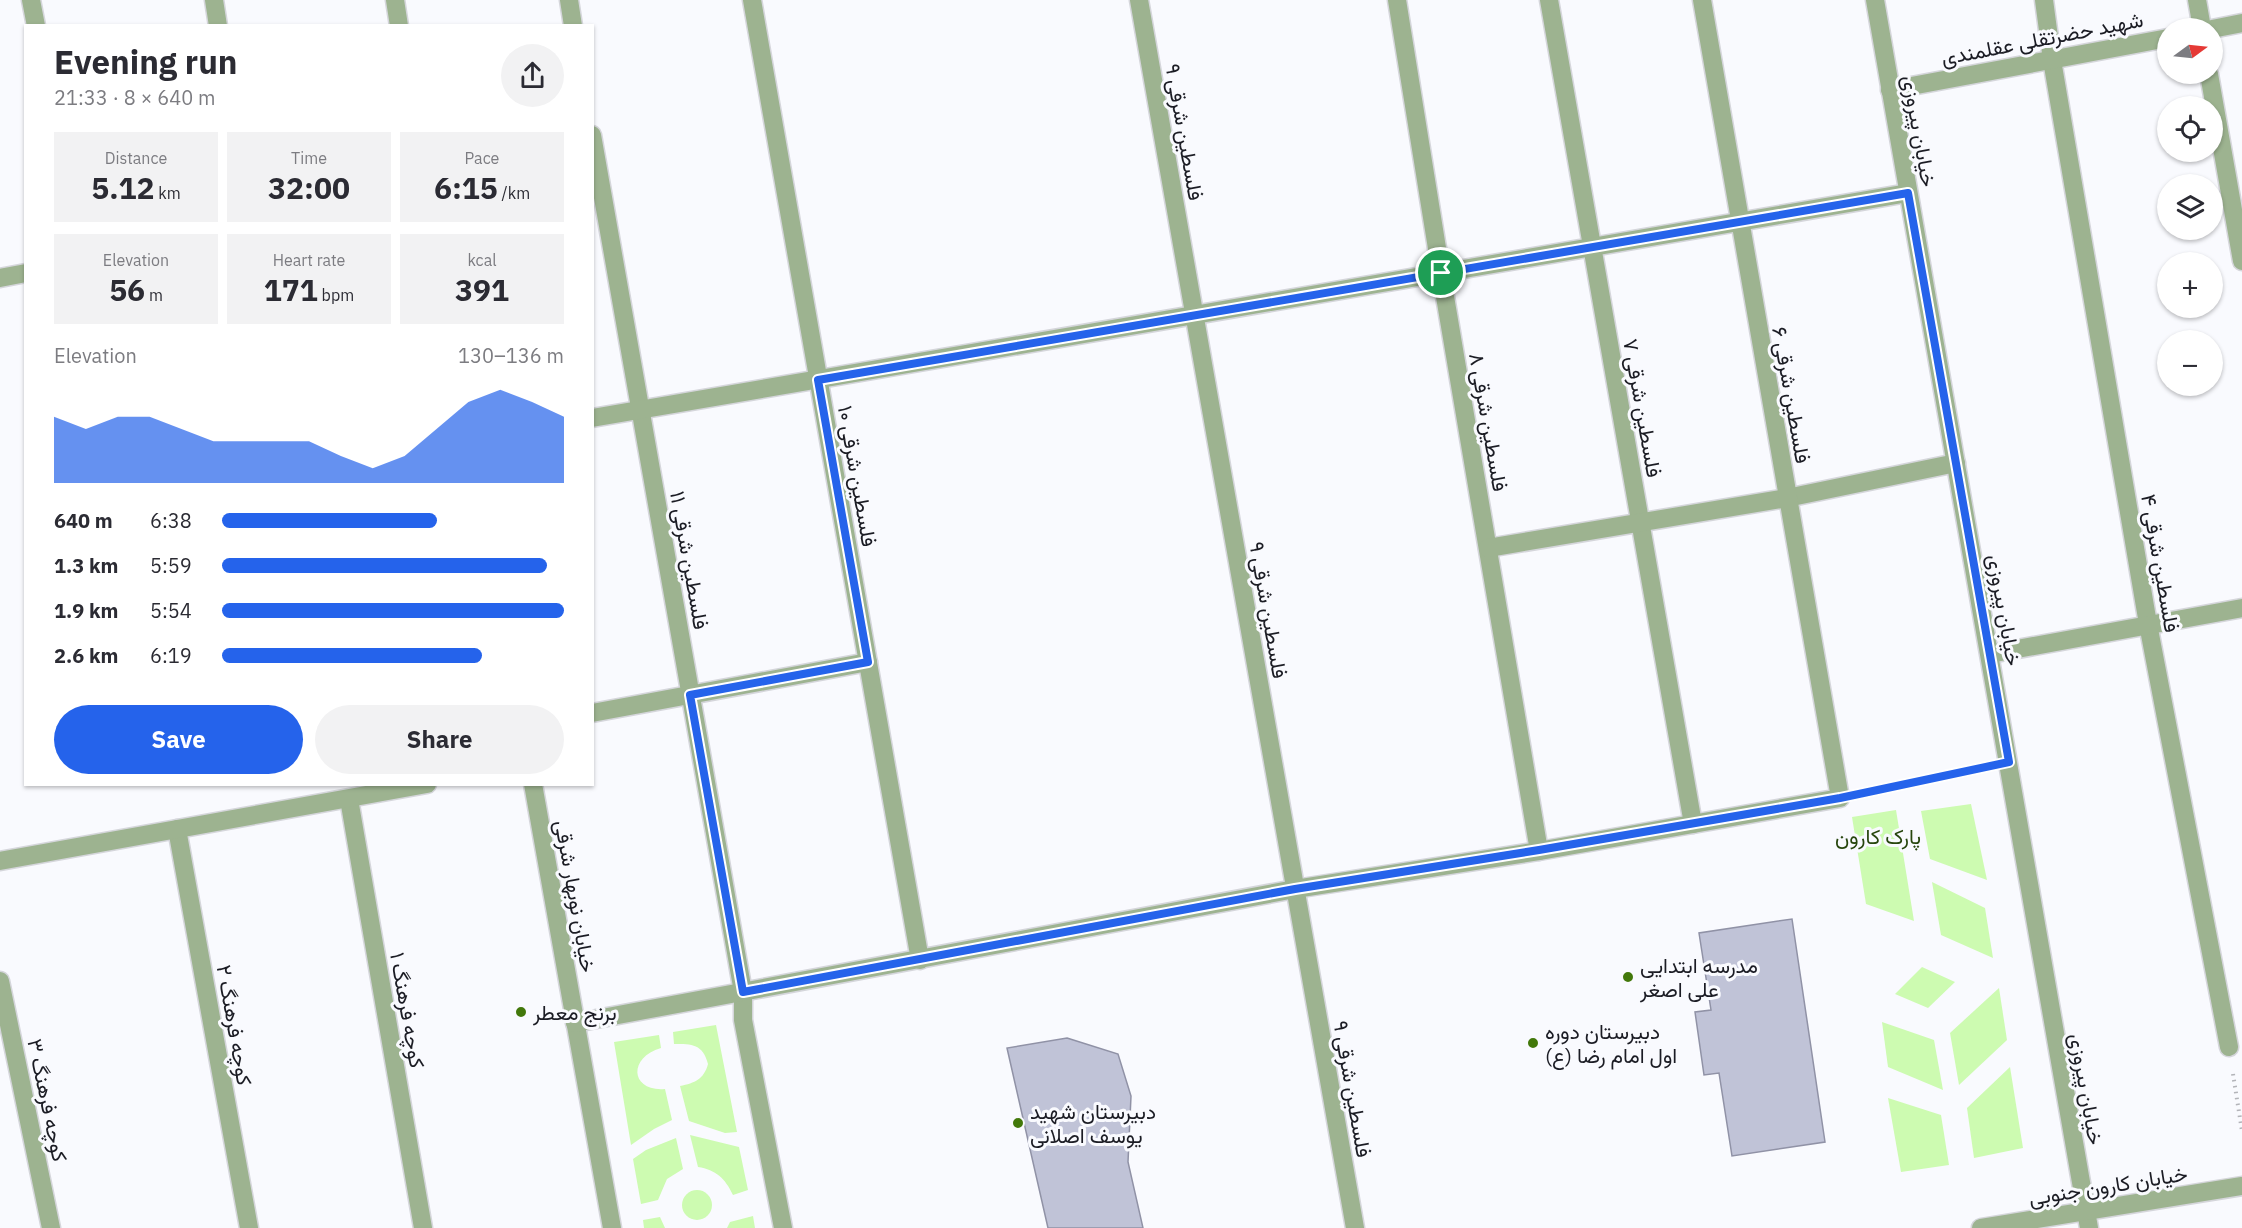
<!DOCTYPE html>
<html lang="en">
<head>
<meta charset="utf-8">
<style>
	:root { --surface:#fff; --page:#f2f2f3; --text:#2b2b33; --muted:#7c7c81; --accent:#2563eb }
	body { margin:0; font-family:"IBM Plex Sans",Vazirmatn,sans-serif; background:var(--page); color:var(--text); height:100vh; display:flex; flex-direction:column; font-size:22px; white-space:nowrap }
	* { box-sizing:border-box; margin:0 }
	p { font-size:20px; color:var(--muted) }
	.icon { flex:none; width:33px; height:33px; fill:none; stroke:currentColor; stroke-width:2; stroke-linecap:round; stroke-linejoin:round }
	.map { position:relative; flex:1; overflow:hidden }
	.panel { position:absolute; left:24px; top:24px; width:570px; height:762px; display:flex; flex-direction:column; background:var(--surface); border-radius:0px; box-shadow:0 2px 4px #0004 }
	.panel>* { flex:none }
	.needle { width:39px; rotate:75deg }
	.fabs { position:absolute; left:2157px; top:18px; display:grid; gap:12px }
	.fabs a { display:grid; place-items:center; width:66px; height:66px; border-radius:50%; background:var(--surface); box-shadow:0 2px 4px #0004; font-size:30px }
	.pin { position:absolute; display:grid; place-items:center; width:51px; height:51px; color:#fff; margin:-26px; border:3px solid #fff; border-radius:50%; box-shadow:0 2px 6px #0007 }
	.round { display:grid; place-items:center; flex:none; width:63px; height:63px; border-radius:32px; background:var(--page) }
	.summary { display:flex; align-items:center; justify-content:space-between; height:102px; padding:0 30px }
	h1 { font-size:33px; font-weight:700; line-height:45px }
	.metrics { display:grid; grid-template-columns:repeat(3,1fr); gap:9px; height:102px; padding:6px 30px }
	.metrics div { display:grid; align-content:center; border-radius:0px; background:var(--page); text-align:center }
	.metrics b { font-size:30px; font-weight:700 }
	.metrics small { font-size:16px; font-weight:400 }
	.metrics p { font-size:16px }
	.chart { height:168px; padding:12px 30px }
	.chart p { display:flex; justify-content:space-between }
	.chart svg { width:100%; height:108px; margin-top:6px; fill:var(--accent); opacity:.7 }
	.cta { display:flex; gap:12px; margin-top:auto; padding:12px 30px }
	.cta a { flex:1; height:69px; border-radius:36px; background:var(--accent); color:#fff; font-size:24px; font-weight:700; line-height:69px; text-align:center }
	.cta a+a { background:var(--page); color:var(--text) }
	ul { padding:0 30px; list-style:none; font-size:20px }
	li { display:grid; grid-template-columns:96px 72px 1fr; align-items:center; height:45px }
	li i { height:15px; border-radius:8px; background:var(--accent) }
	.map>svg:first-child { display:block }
	.green { fill:#cdfbb1 }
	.building { fill:#c0c3d7; stroke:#9092a6; stroke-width:1.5 }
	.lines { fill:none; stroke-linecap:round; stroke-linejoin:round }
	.minor-casing { stroke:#d5d6db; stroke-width:21 }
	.tertiary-casing { stroke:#d5d6db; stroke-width:21 }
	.path { stroke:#b3b4b9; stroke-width:4; stroke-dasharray:1.5 4.5; stroke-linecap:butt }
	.minor { stroke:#9db390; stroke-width:18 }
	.tertiary { stroke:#9db390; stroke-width:18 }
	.route-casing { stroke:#fff; stroke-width:12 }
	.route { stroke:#2563eb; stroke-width:8 }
	.poi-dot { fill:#42780a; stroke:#f9fafe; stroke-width:2 }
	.labels { text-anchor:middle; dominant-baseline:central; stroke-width:6; stroke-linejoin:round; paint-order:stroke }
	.street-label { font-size:21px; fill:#1b1c24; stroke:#f9fafe }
	.park-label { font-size:21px; fill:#27460d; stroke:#f9fafe }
	.poi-label { font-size:21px; fill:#1b1c24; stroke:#f9fafe; text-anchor:start }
</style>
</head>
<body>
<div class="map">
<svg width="2242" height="1228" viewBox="0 0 2242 1228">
	<rect width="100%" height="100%" fill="#f9fafe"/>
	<g class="green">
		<polygon points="1971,804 1987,880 1930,859 1921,811"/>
		<polygon points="1896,810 1914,921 1866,904 1852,817"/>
		<polygon points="1932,882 1985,908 1993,958 1941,935"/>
		<polygon points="1922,967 1955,982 1928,1008 1895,994"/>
		<polygon points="1999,988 2007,1040 1959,1085 1950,1033"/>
		<polygon points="1882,1022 1934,1040 1943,1090 1888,1067"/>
		<path d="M 716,1025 L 737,1132 L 725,1133 L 689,1121 L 680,1086 C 695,1083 704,1079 708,1064 C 703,1044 692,1044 674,1044 L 673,1032 Z"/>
		<path d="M 659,1035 L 661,1048 C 627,1058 631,1092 665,1089 L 672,1120 L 654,1129 L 631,1145 L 614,1042 Z"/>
		<polygon points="2010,1067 2023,1148 1974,1158 1967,1108"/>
		<polygon points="1888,1098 1941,1115 1949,1165 1901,1172"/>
		<path d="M 690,1135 L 739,1147 L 748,1190 L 733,1195 C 725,1178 716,1170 698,1167 Z"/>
		<polygon points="676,1138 683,1169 667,1179 658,1200 641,1204 633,1159 646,1150"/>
		<circle cx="697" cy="1205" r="15"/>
		<polygon points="753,1216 755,1228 727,1228 730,1222"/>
		<polygon points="660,1217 665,1228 644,1228 643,1220"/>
	</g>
	<g class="building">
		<polygon points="1792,919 1825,1142 1732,1156 1719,1073 1704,1075 1695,1012 1711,1010 1699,933"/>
		<polygon points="1067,1038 1118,1054 1131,1096 1128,1162 1143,1228 1048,1228 1007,1048"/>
	</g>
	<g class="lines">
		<defs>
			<g id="minor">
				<polyline points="31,0 36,26"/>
				<polyline points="214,0 218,26"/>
				<polyline points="395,0 399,26"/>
				<polyline points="569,0 573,26"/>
				<polyline points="752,0 920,960"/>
				<polyline points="1139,0 1355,1228"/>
				<polyline points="1397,0 1441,273 1539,851"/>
				<polyline points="1549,0 1693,824"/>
				<polyline points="1875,0 2089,1228"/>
				<polyline points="2044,0 2052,60 2148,624 2229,1047"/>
				<polyline points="2197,0 2202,28"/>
				<polyline points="2212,29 2242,23"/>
				<polyline points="2209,74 2242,261"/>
				<polyline points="1890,90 2168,38"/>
				<polyline points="592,135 743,992 743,1020 783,1228"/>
				<polyline points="0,278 26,273"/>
				<polyline points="592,418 1908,193"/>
				<polyline points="1488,548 1787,498 1956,463"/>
				<polyline points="1990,654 2242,608"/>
				<polyline points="592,713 868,662"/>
				<polyline points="533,784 612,1228"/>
				<polyline points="349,799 423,1228"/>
				<polyline points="177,829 249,1228"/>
				<polyline points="0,861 427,784"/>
				<polyline points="0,981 51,1228"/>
				<polyline points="575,1023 1295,889 1539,851 1840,798 1702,0"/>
			</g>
			<polyline id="tertiary" points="1981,1228 2242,1186"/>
		</defs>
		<use href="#minor" class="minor-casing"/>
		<use href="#tertiary" class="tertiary-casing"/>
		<g class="path">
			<polyline points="1869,792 1979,769"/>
			<polyline points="2233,1074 2242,1131"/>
		</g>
		<use href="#minor" class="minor"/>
		<use href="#tertiary" class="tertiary"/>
	</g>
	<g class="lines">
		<defs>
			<polygon id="route" points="1908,193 2009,762 1840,798 1539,850 1295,889 743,992 690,695 868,662 818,380"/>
		</defs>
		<use href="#route" class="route-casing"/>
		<use href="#route" class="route"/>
	</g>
	<g class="poi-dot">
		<circle cx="1628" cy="977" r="6"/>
		<circle cx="521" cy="1012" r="6"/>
		<circle cx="1533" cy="1043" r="6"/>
		<circle cx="1018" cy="1123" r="6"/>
	</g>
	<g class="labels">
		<g class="street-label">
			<text transform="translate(2042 38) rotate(-11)">شهید حضرتقلی عقلمندی</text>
			<text transform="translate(1920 131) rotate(80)">خیابان پیروزی</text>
			<text transform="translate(1185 132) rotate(80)">فلسطین شرقی ۹</text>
			<text transform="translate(1792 395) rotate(80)">فلسطین شرقی ۶</text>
			<text transform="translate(1643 408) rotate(80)">فلسطین شرقی ۷</text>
			<text transform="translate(1489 422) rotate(80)">فلسطین شرقی ۸</text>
			<text transform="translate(858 476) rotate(80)">فلسطین شرقی ۱۰</text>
			<text transform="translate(690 560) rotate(80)">فلسطین شرقی ۱۱</text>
			<text transform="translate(2161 563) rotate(80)">فلسطین شرقی ۴</text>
			<text transform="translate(1269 610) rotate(80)">فلسطین شرقی ۹</text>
			<text transform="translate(2005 610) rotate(80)">خیابان پیروزی</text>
			<text transform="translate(576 896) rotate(80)">خیابان نوبهار شرقی</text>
			<text transform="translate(408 1010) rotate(80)">کوچه فرهنگ ۱</text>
			<text transform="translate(235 1025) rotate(80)">کوچه فرهنگ ۲</text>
			<text transform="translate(1353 1089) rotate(80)">فلسطین شرقی ۹</text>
			<text transform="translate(2087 1089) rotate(80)">خیابان پیروزی</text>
			<text transform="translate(48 1100) rotate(78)">کوچه فرهنگ ۳</text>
			<text transform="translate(2108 1185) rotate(-9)">خیابان کارون جنوبی</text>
		</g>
		<g class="park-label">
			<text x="1878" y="836">پارک کارون</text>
		</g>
		<g class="poi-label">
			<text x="1640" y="965">مدرسه ابتدایی<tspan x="1640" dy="24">علی اصغر</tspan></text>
			<text x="533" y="1012">برنج معطر</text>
			<text x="1545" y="1031">دبیرستان دوره<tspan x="1545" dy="24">اول امام رضا (ع)</tspan></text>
			<text x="1030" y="1111">دبیرستان شهید<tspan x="1030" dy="24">یوسف اصلانی</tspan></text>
		</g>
	</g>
</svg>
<div class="fabs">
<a><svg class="needle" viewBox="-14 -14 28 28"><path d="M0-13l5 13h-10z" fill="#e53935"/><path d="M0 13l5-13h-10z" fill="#7c7c81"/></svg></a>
<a><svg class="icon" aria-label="locate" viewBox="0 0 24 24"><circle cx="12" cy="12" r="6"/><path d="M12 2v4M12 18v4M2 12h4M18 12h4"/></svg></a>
<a><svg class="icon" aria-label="layers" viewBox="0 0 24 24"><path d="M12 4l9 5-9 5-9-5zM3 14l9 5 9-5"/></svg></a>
<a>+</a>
<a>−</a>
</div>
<div class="pin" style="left:1441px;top:273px;background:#1e9e55"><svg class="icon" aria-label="arrive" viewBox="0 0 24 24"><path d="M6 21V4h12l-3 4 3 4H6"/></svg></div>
<section class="panel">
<div class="summary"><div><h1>Evening run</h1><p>21:33 · 8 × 640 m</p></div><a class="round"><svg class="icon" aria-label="share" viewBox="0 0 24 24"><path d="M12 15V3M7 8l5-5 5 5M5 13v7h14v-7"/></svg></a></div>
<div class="metrics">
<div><p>Distance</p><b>5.12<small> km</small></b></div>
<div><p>Time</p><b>32:00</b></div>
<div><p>Pace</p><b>6:15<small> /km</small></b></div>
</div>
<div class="metrics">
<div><p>Elevation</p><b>56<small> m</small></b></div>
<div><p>Heart rate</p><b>171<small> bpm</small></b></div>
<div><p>kcal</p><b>391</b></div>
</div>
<div class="chart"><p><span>Elevation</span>130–136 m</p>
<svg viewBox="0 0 160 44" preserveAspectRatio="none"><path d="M0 44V17L10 22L20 17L30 17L40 22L50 27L60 27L70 27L80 27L90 33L100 38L110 33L120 22L130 11L140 6L150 11L160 17V44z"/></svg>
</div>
<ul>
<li><b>640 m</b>6:38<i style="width:63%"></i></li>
<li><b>1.3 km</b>5:59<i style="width:95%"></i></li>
<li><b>1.9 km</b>5:54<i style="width:100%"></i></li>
<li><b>2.6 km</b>6:19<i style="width:76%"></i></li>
</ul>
<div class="cta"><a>Save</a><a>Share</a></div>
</section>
</div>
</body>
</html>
